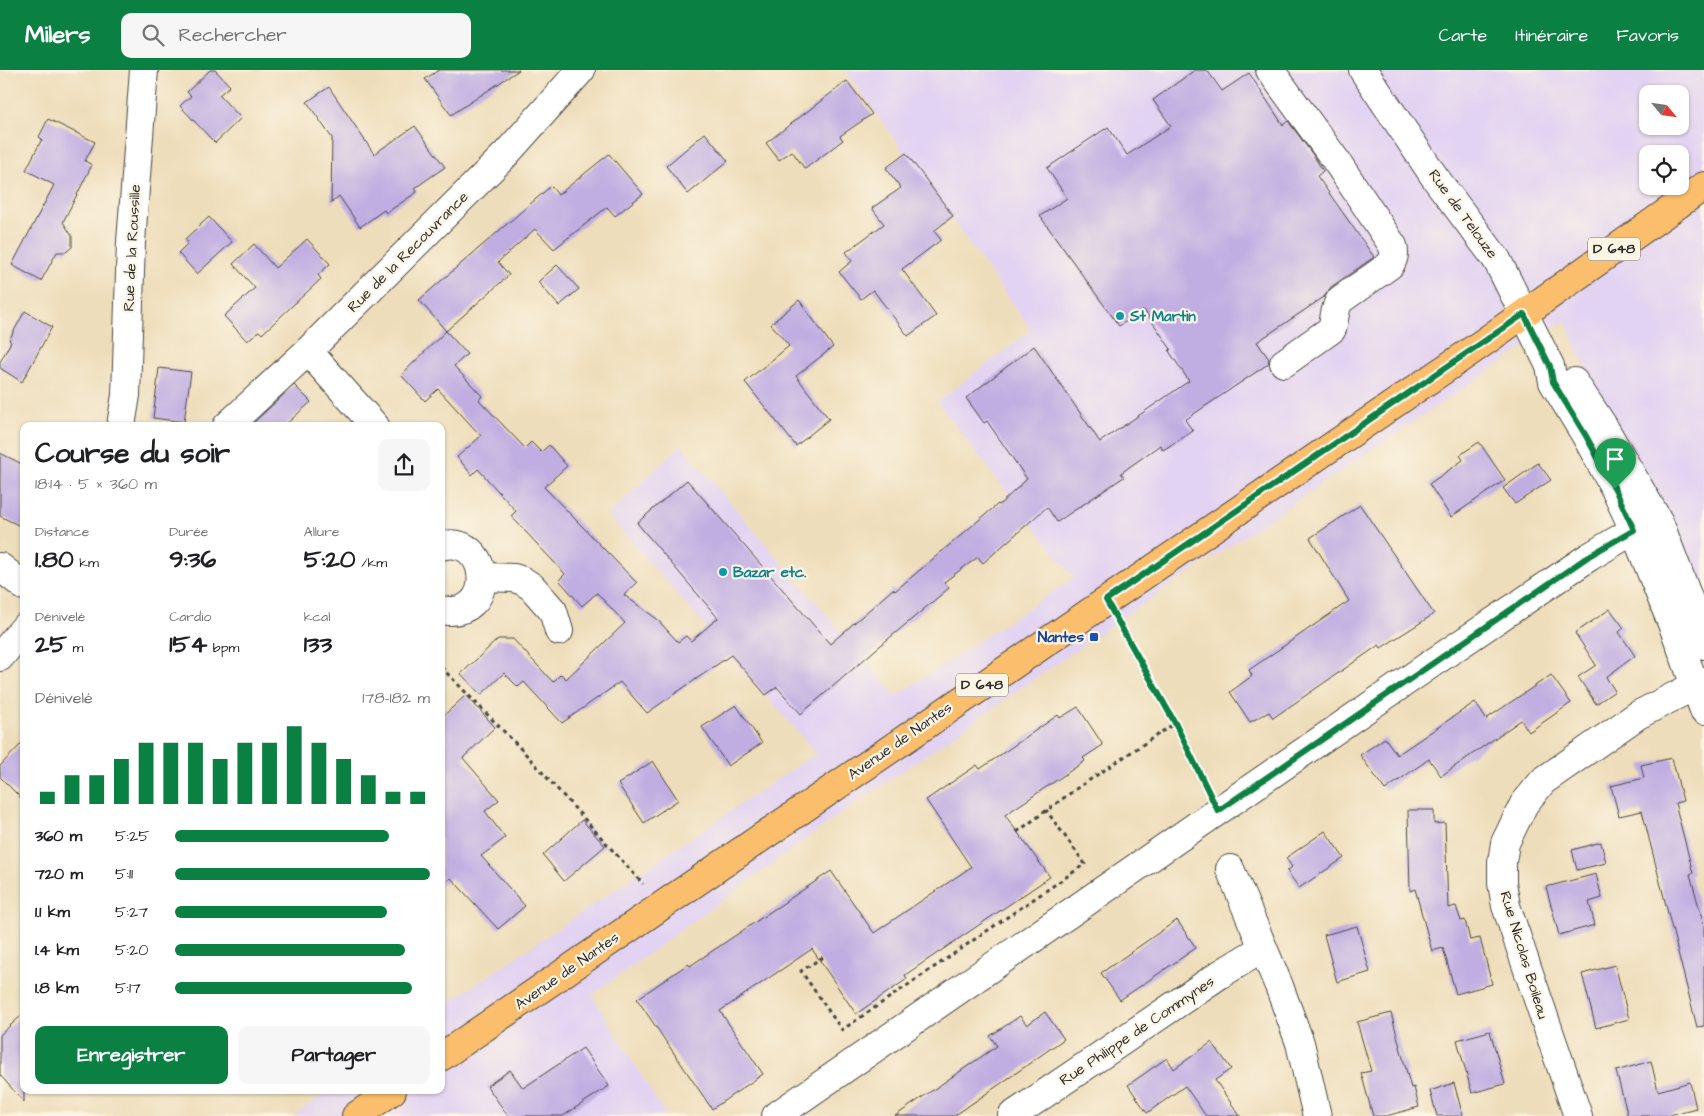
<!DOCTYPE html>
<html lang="fr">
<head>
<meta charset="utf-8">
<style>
	:root { --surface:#fff; --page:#f6f6f6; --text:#202124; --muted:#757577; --accent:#0b8043 }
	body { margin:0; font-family:"Architects Daughter",sans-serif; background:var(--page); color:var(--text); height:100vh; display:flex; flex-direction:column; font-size:19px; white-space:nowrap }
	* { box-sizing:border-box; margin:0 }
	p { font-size:16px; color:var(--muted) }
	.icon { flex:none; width:28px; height:28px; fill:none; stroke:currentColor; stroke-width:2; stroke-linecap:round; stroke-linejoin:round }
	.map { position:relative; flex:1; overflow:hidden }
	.sheet { position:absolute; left:20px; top:352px; width:425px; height:672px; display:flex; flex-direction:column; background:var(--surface); border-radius:10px; box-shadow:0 1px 4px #0004 }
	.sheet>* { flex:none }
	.needle { width:32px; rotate:119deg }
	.buttons { position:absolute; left:1639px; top:15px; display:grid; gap:10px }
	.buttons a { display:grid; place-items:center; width:50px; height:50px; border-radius:10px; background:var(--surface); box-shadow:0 1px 4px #0004; font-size:25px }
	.pin { position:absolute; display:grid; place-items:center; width:42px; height:42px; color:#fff; margin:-51px -21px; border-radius:50% 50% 50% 0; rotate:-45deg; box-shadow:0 0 5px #0007 }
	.pin .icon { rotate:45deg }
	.round { display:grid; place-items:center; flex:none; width:52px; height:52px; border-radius:10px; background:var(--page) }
	.summary { display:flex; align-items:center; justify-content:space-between; height:85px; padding:0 15px }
	h1 { font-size:28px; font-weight:700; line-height:38px }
	.metrics { display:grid; grid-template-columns:repeat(3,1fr); gap:8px; height:85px; padding:5px 15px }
	.metrics div { display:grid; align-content:center }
	.metrics b { font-size:25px; font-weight:700 }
	.metrics small { font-size:14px; font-weight:400 }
	.metrics p { font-size:14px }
	.chart { height:140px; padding:10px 15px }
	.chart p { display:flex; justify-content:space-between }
	.chart svg { width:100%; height:90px; margin-top:5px; stroke:var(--accent); stroke-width:6 }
	.cta { display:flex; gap:10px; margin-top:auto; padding:10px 15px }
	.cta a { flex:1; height:58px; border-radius:10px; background:var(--accent); color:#fff; font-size:20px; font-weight:700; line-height:58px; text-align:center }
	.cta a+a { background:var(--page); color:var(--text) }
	ul { padding:0 15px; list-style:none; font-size:16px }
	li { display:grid; grid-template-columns:80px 60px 1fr; align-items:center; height:38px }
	li i { height:12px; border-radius:6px; background:var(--accent) }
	header { display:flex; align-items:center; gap:30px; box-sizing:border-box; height:70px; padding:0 25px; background:var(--accent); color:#fff }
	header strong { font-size:24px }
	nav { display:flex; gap:28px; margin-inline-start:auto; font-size:18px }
	.search { width:350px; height:45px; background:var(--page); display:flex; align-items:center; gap:12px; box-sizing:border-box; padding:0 18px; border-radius:10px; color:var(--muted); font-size:19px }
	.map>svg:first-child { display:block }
	.built { fill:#e3d3f2; fill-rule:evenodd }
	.building { fill:#c0ade2 }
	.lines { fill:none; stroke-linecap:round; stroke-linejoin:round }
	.minor-casing { stroke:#484640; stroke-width:30 }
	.major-casing { stroke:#484640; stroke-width:30 }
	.path { stroke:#484640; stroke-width:3; stroke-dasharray:4 4; stroke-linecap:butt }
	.minor { stroke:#fff; stroke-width:28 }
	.major { stroke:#fabe6d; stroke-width:28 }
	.route-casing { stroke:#fff; stroke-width:10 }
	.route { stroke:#0b8043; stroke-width:6 }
	.culture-dot { fill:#0f9aa8; stroke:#fcf5e5; stroke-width:2 }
	.transit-dot { fill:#1a4fb4; stroke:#fcf5e5; stroke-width:2 }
	.labels { text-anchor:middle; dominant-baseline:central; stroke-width:4.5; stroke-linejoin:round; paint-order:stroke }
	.shield { fill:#fcf5e5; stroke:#6a6863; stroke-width:1 }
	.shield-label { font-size:14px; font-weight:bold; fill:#2b2b2b }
	.street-label { font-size:15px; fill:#2b2b2b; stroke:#fcf5e5 }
	.culture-label { font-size:15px; font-weight:bold; fill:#0d838f; stroke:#fcf5e5; text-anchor:start }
	.transit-label { font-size:15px; font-weight:bold; fill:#164399; stroke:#fcf5e5; text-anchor:end }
</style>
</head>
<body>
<header>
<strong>Milers</strong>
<div class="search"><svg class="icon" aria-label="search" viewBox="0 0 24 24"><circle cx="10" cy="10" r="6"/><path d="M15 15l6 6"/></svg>Rechercher</div>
<nav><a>Carte</a><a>Itinéraire</a><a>Favoris</a></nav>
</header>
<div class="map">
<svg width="1704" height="1046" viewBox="0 0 1704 1046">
	<rect width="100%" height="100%" fill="#fcf5e5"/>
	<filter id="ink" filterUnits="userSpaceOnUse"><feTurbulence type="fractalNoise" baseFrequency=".02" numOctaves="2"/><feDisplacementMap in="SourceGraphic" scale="10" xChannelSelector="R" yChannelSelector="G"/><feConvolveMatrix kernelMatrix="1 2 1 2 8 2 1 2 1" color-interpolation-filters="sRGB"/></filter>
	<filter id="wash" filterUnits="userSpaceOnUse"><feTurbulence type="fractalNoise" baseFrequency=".0096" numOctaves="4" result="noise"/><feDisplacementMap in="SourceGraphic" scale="20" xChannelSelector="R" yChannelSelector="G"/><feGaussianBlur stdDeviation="1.12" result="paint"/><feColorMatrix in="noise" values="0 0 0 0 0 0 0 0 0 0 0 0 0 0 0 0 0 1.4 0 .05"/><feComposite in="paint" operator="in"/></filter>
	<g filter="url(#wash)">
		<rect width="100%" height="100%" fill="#eeddba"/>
		<path class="built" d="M 845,0 L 1704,0 L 1704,572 L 1565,250 L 1109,557 L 821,758 L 592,925 L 666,1046 L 294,1046 L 327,1021 L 441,1021 L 441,938 L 816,683 L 608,445 L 681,375 L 896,626 L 1074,508 L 937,332 L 1031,260 ZM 1648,24 L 1680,24 L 1680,56 L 1648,56 ZM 1648,84 L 1680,84 L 1680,116 L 1648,116 Z"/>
		<g id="blocks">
			<g class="building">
				<polygon points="210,0 215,0 230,16 219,25 241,48 215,73 180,36 191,26 187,22"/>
				<polygon points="439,0 519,0 451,45 425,9"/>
				<polygon points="1195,0 1207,0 1222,21 1249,3 1283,55 1288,51 1313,85 1323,101 1317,106 1374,187 1331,217 1324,227 1257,272 1269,289 1268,294 1185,350 1193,361 1163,380 1160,375 1121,403 1124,407 1057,452 1047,437 983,493 978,487 944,512 949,518 875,580 801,644 777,617 766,625 731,585 647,643 620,612 562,653 524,612 518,617 504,603 481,625 461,604 498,569 513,569 553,612 561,604 566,609 625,553 597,523 582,536 559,510 565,504 511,446 516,441 478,399 472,405 457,387 481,366 438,319 425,331 401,305 446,261 467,284 454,296 482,326 479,330 525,378 531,372 541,382 549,375 567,396 544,417 637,513 624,525 657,549 678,572 686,566 691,571 718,548 637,453 687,410 830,574 893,519 895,521 998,434 999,435 1027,409 987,351 984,353 966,328 1034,276 1100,372 1189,311 1169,281 1171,279 1144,240 1119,256 1040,146 1067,128 1047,98 1108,57 1127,85 1171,56 1153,30"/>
				<polygon points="847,11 872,44 840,66 843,70 805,99 792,81 779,90 766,73"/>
				<polygon points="329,17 374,84 415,56 445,97 415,118 417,122 386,143 384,140 360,157 339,126 331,133 332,68 307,32"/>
				<polygon points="48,49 95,72 85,91 92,95 63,152 72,166 72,177 66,182 57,182 41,211 12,195 54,115 26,100 42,69 39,67"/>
				<polygon points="705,63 728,91 688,124 666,96"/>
				<polygon points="906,83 953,146 934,161 941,170 902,199 936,246 908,266 873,220 861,229 839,202 852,191 846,182 884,154 872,138 901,118 886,98"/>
				<polygon points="609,84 643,124 615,146 607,137 554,179 535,159 498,192 509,205 446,261 419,230 551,116 558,125"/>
				<polygon points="209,147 232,172 197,204 178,183 188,173 185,169"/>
				<polygon points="307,169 330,194 318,205 321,209 262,264 259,261 247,271 224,246 255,218 233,194 254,174 275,198"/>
				<polygon points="557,195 579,219 559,236 538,212"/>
				<polygon points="799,230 833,277 796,306 829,349 796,376 745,312 789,276 771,254"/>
				<polygon points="25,241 52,257 22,312 0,298 0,292 11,272 9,270"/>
				<polygon points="159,298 191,302 184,352 153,348"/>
				<polygon points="294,315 311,332 284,356 250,356"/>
				<polygon points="1479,372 1505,410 1451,447 1429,414 1463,390 1460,385"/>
				<polygon points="0,383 24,395 24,458 0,446"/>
				<polygon points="1538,393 1551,410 1515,434 1503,418"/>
				<polygon points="1360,435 1434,544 1381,578 1379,575 1273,648 1269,642 1250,652 1230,622 1252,606 1249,600 1349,531 1310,468"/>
				<polygon points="1610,539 1624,558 1619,562 1635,586 1606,607 1615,621 1596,634 1578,607 1596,595 1575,563"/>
				<polygon points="1551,605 1571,633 1529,662 1521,650 1441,706 1429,689 1385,720 1360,685 1385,668 1397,685 1475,632 1486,649"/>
				<polygon points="466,625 495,657 463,688 499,730 485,741 505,768 481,786 525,836 498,859 451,808 441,815 441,648"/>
				<polygon points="736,635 762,673 728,696 702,657"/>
				<polygon points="1078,637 1103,675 1083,688 1085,691 1005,745 1050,807 905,905 907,909 856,944 812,879 720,941 763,1004 712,1039 637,929 688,894 690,896 831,801 874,863 971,797 926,730 977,695 980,699 1058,645 1060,648"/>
				<polygon points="24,671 24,731 0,707 0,696"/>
				<polygon points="1672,688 1683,731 1675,733 1693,803 1690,804 1704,856 1704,956 1697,957 1642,741 1619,746 1611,716 1644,708 1641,695"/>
				<polygon points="653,691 678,730 644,753 618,714"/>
				<polygon points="1408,740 1434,740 1434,754 1445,753 1448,838 1456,836 1461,851 1465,850 1470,870 1480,868 1492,914 1456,924 1443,878 1432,881 1415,819 1410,821"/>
				<polygon points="582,750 605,776 564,811 543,785"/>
				<polygon points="1325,761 1344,788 1299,818 1287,801 1292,797 1286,788"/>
				<polygon points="1601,772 1606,793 1577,800 1572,780"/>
				<polygon points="1596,804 1602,828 1589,832 1595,855 1559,865 1546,817"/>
				<polygon points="1177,850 1196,878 1120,930 1101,903"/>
				<polygon points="1357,856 1370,902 1337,912 1324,865"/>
				<polygon points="1615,895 1629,949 1596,958 1582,904"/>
				<polygon points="1045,942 1064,969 1016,1003 954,1046 895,1046 997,976 990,966 1020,946 1027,955"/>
				<polygon points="24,943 24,1032 0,1005 0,965"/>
				<polygon points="1391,943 1411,1018 1414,1017 1419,1037 1386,1046 1373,1046 1361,1003 1371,1001 1357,952"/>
				<polygon points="1490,961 1505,1014 1472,1023 1457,970"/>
				<polygon points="1212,972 1231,999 1215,1010 1240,1046 1206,1046 1185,1016 1147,1043 1128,1015 1167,988 1174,999"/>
				<polygon points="583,978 609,1016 563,1046 508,1046 487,1016 510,1000 523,1018"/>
				<polygon points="1651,991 1658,1021 1690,1012 1696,1038 1666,1046 1628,1046 1616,1001"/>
				<polygon points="1454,1013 1463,1046 1437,1046 1430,1021"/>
			</g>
		</g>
	</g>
	<g filter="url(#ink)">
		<use href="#blocks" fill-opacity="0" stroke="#484640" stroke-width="1"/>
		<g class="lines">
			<defs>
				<g id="minor">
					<path d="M 1270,0 L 1337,92 L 1393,176 C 1395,184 1394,188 1390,195 L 1340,230 C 1334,239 1335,249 1332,259 L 1284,293"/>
					<polyline points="1363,0 1436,109 1497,190 1550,296 1553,312 1586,366 1615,419 1634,460 1675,561 1704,640"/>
					<polyline points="308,281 375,356"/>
					<polyline points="1574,312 1602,354 1659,452 1697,551 1704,575"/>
					<polyline points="121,356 126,325 131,172 144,0"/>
					<polyline points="227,356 308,281 506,84 581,0"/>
					<path d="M 441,476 C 491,462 499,551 441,540"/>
					<polyline points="0,497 24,516"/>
					<polyline points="483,507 514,508 523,511 532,517 553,541 559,561"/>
					<polyline points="0,587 24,558"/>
					<polyline points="1230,799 1279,916 1300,973 1317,1046"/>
					<polyline points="776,1046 1431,594 1589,487 1634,460"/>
					<polyline points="1012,1046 1219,905 1263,878"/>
					<polyline points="1578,1046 1506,836 1502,813 1502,792 1505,773 1524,734 1543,711 1638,645 1704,611"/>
				</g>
				<g id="major">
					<polyline points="441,987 1477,277 1704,116"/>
					<polyline points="356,1046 392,1021"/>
				</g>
			</defs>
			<use href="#minor" class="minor-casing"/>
			<use href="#major" class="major-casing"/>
			<g class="path">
				<polyline points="1120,555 1175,653 1207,717"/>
				<polyline points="441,597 523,681 643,814"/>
				<polyline points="1017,762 1076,719 1175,653"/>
				<polyline points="823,887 801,901 842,960 1085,794 1046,740"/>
			</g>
			<use href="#minor" class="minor"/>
			<use href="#major" class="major"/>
		</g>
	</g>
	<g class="lines" filter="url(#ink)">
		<defs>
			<polygon id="route" points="1524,244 1550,296 1553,312 1586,366 1615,419 1634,460 1589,486 1218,741 1175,653 1106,530"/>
		</defs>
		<use href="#route" class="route-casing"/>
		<use href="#route" class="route"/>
	</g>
	<g class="culture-dot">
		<circle cx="1120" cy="246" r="5"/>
		<circle cx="723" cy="502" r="5"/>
	</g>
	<rect class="transit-dot" x="1089" y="562" width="10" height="10" rx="2.5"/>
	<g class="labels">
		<g class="shield">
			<rect x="1588" y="167.5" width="52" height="23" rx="4"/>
			<rect x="956" y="603.5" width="52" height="23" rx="4"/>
		</g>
		<g class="shield-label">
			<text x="1614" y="179">D 648</text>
			<text x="982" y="615">D 648</text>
		</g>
		<g class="street-label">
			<text transform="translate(1463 144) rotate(54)">Rue de Telouze</text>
			<text transform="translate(132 178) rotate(-87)">Rue de la Roussille</text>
			<text transform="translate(408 182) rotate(-45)">Rue de la Recouvrance</text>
			<text transform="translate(900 671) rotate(-35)">Avenue de Nantes</text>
			<text transform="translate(1524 885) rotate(73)">Rue Nicolas Boileau</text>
			<text transform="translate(567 901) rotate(-35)">Avenue de Nantes</text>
			<text transform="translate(1137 961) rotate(-34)">Rue Philippe de Commynes</text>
		</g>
		<g class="culture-label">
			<text x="1130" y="246">St Martin</text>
			<text x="733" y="502">Bazar etc.</text>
		</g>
		<g class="transit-label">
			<text x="1084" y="567">Nantes</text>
		</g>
	</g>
</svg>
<div class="buttons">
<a><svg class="needle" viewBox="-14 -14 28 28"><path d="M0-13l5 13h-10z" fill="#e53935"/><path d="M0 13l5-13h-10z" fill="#757577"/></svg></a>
<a><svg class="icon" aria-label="locate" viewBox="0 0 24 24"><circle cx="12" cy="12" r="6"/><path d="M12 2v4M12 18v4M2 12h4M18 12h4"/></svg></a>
</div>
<div class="pin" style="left:1615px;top:419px;background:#1e9e55"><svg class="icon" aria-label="arrive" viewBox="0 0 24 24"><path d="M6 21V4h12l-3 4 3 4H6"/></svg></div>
<section class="sheet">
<div class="summary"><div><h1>Course du soir</h1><p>18:14 · 5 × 360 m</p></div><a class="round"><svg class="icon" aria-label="share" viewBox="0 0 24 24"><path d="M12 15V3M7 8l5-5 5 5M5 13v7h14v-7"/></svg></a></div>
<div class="metrics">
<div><p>Distance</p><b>1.80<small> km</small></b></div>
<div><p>Durée</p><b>9:36</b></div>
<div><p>Allure</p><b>5:20<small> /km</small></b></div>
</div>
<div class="metrics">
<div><p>Dénivelé</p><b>25<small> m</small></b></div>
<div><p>Cardio</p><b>154<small> bpm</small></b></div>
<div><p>kcal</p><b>133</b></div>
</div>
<div class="chart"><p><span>Dénivelé</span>178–182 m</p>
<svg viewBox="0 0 160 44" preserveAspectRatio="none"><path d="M5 44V38M15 44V30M25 44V30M35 44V22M45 44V14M55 44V14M65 44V14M75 44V22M85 44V14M95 44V14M105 44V6M115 44V14M125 44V22M135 44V30M145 44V38M155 44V38"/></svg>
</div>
<ul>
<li><b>360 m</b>5:25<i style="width:84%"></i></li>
<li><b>720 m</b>5:11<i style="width:100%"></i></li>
<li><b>1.1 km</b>5:27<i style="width:83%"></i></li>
<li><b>1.4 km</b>5:20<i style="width:90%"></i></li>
<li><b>1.8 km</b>5:17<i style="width:93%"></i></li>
</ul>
<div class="cta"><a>Enregistrer</a><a>Partager</a></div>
</section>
</div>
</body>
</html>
